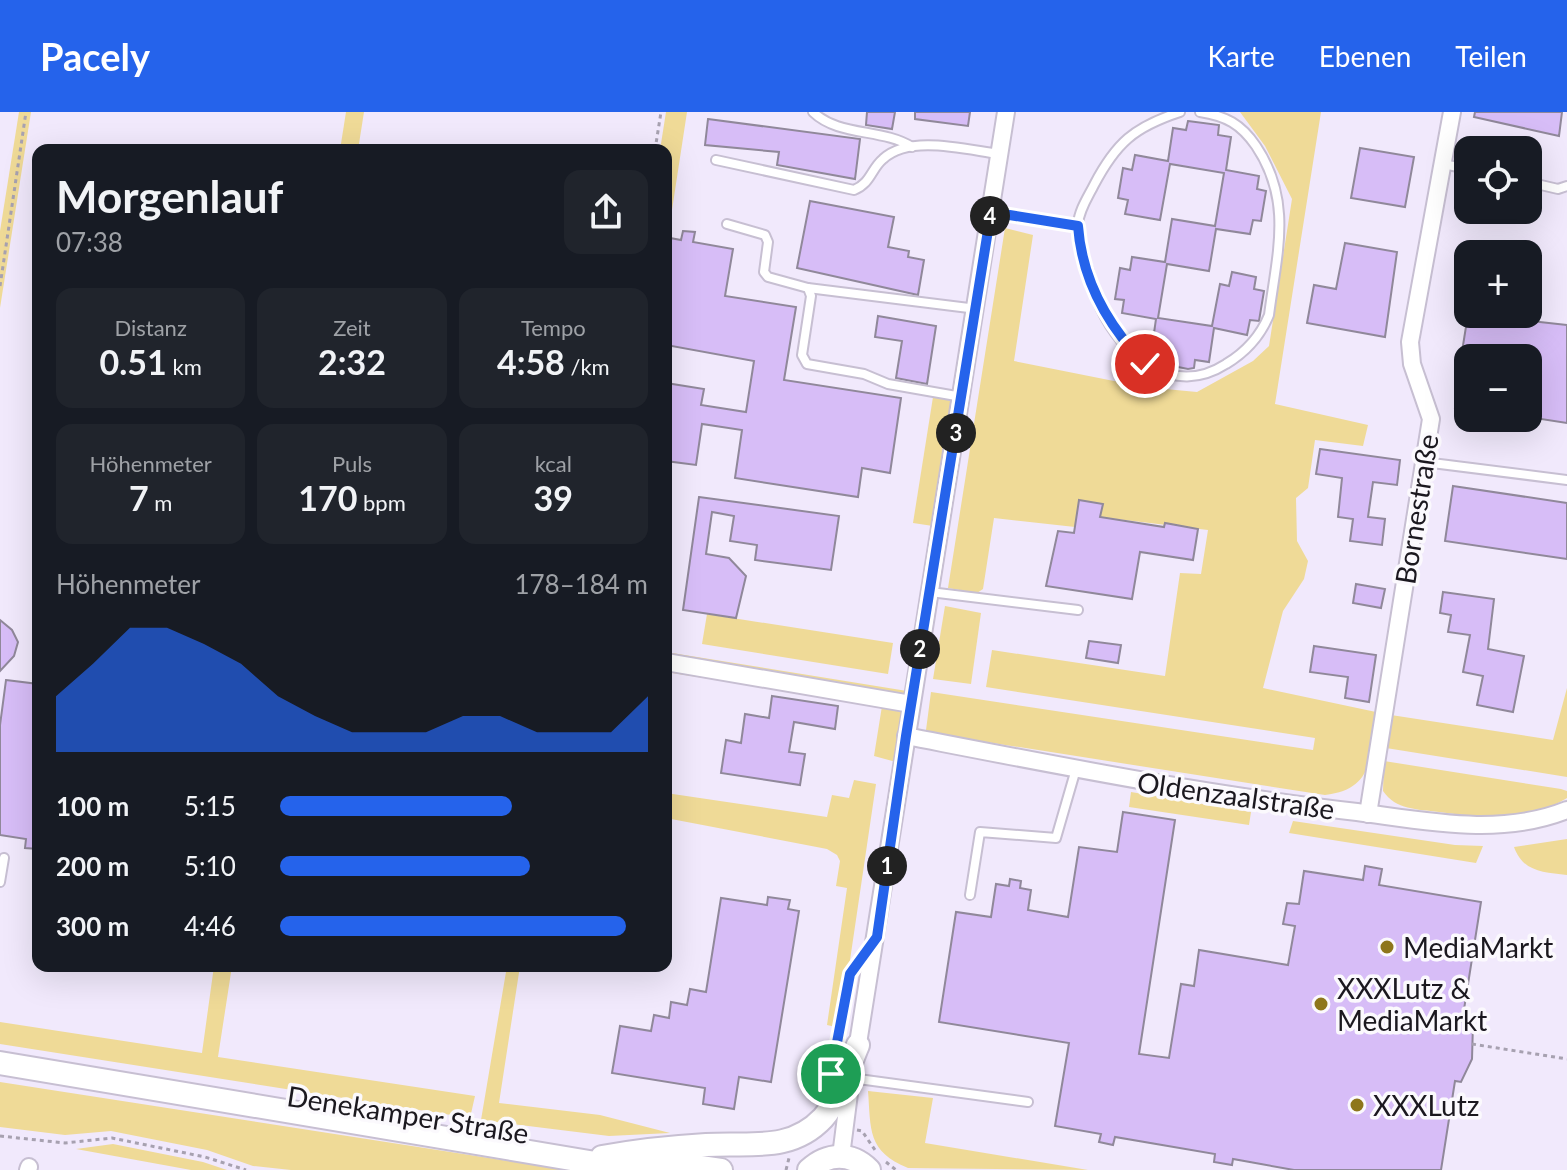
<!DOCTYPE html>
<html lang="de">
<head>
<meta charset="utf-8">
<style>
	:root { --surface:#171b24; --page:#20242c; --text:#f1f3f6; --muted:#9ea1a6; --accent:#2563eb }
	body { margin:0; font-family:Lato,sans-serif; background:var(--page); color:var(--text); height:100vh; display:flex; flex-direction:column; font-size:30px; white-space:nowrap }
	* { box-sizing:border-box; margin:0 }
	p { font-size:26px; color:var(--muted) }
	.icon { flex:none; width:44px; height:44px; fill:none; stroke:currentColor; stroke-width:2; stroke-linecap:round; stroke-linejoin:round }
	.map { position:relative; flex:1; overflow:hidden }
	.side { position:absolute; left:32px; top:32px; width:640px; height:828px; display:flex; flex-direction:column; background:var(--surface); border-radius:16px; box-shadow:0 8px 32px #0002 }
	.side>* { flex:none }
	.fabs { position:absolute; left:1454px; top:24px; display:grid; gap:16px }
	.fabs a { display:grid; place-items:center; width:88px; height:88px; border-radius:16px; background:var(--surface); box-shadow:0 8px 32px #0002; font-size:40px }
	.pin { position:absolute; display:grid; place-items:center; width:68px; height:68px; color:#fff; margin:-34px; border:4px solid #fff; border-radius:50%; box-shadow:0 2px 8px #0007 }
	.km { position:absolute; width:40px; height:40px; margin:-20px; border-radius:50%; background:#222; color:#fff; font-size:22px; line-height:40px; text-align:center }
	.round { display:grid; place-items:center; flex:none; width:84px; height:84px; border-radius:16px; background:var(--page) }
	.summary { display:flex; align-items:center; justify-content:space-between; height:136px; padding:0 24px }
	h1 { font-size:44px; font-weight:700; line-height:60px }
	.figures { display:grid; grid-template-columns:repeat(3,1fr); gap:12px; height:136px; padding:8px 24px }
	.figures div { display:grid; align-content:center; border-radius:16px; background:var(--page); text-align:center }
	.figures b { font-size:34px; font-weight:700 }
	.figures small { font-size:22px; font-weight:400 }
	.figures p { font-size:22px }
	.chart { height:224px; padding:16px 24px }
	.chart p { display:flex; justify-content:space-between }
	.chart svg { width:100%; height:144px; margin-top:8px; fill:var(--accent); opacity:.7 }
	ul { padding:0 24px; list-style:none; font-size:26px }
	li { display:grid; grid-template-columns:128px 96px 1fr; align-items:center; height:60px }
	li i { height:20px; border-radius:10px; background:var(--accent) }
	header { display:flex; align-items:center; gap:48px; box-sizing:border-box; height:112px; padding:0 40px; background:var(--accent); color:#fff }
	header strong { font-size:38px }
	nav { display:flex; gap:44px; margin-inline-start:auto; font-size:28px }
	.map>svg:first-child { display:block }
	.green { fill:#efda97 }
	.building { fill:#d7bdf7; stroke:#90889a; stroke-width:2 }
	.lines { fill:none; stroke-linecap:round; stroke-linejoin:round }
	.lane-casing { stroke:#c7bfd2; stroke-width:12 }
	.street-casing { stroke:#c7bfd2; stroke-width:20 }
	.secondary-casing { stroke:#c7bfd2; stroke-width:26 }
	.path { stroke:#a7a1b0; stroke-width:3; stroke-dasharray:4 4; stroke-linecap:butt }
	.lane { stroke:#fff; stroke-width:8 }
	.street { stroke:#fff; stroke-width:16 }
	.secondary { stroke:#fff; stroke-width:22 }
	.route-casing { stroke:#fff; stroke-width:16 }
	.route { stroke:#2563eb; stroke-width:10 }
	.poi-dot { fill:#8e761c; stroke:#fbf9fd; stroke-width:3 }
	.labels { text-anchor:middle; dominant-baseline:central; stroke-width:7; stroke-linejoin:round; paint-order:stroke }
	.street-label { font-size:28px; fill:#1b181f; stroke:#fbf9fd }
	.poi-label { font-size:28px; fill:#1b181f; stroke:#fbf9fd; text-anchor:start }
</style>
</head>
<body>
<header>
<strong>Pacely</strong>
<nav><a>Karte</a><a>Ebenen</a><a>Teilen</a></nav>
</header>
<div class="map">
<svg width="1567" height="1058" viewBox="0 0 1567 1058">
	<rect width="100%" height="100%" fill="#f1e9fc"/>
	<g class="green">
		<polygon points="19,0 31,0 0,196 0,119"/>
		<polygon points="346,0 364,0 358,38 340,38"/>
		<polygon points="666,0 687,0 666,137 666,38 660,38"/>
		<path d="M 1240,0 L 1321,0 L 1275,292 L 1368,313 L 1363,334 L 1315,328 L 1308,376 L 1296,386 L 1297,429 L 1308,449 L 1304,467 L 1283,499 L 1263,576 L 1376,600 C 1370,642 1376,677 1325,683 L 929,621 L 926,618 L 931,580 L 1313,638 L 1315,626 L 986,575 L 992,538 L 1165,564 L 1180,461 L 1201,462 L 1208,418 L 1100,405 L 1102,392 L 1079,388 L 1075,415 L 994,406 L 983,477 L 977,481 L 948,476 L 1005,116 L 1033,123 L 1014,249 L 1144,275 L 1197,280 L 1253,249 L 1269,234 L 1292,87 L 1265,34 Z"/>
		<polygon points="933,285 952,289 933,414 913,411"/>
		<polygon points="945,494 981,501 971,572 933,567"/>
		<polygon points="707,502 893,531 888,562 702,532"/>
		<polygon points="666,540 907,579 896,650 874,644 882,594 666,560"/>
		<polygon points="1567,576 1567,665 1386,636 1391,603 1553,628"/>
		<path d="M 1384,649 L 1561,677 L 1567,679 L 1567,686 C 1527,711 1483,706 1439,700 C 1417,697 1396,698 1383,679 Z"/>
		<polygon points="854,668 876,672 840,916 827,913 847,776 836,774 840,749 837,743 827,737 666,706 666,681 827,705 832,683 849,686"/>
		<polygon points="1131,680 1251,700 1249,713 1129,695"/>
		<polygon points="1293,709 1455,733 1483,734 1476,751 1289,721"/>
		<path d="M 1567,727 L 1567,763 C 1543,760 1523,760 1514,735 Z"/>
		<polygon points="214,854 232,854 218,945 475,984 470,1006 0,932 0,910 202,941"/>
		<polygon points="507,854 520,854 499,991 600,1003 670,1021 609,1024 481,1008"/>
		<polygon points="0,970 567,1058 291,1058 253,1054 207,1038 111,1019 65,1023 0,1015"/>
		<path d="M 868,979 L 933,986 L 925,1031 L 1088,1058 L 908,1056 C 867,1039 871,1018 868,979 Z"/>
		<polygon points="113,1032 203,1050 227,1058 191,1058 76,1037"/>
	</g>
	<g class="building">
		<polygon points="867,0 895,0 892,17 866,13"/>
		<polygon points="915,0 970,0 968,14 915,7"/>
		<polygon points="1475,0 1562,0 1559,24 1474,5"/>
		<polygon points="708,7 860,27 855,67 777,53 779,40 705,33"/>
		<polygon points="1188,9 1219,13 1218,23 1231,25 1226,58 1259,64 1257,77 1266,79 1261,109 1253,108 1250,122 1216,117 1209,159 1167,152 1158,206 1212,214 1220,172 1229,174 1232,160 1256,165 1254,177 1264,179 1259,209 1250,208 1247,223 1214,216 1209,250 1195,248 1194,256 1188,257 1163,252 1164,244 1151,242 1156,207 1122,201 1124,188 1115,187 1120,156 1130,158 1132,145 1165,150 1172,107 1215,114 1224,61 1170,52 1160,108 1125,102 1128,88 1118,86 1123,56 1132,58 1135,43 1168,49 1173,16 1186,18"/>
		<polygon points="1360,36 1414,45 1405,95 1351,86"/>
		<polygon points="810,89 894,105 888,135 909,139 908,145 924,148 918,183 797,156"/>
		<polygon points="683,119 695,120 693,130 733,137 725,184 796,195 784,268 901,286 890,361 862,356 858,385 735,366 742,318 702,312 696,353 666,349 666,271 704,277 701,293 746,300 754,249 666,233 666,154 670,126 681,128"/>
		<polygon points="1345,131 1397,140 1385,225 1307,211 1314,173 1336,177"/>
		<polygon points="1468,202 1567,213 1567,311 1528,305 1528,246 1461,246"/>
		<polygon points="878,204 936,214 927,272 896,266 902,229 875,225"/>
		<polygon points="1461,250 1468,251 1468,297 1455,296"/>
		<polygon points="1320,337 1400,348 1397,373 1373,370 1368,405 1385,407 1382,433 1350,429 1353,407 1338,405 1342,366 1316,362"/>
		<polygon points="1453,374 1567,391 1567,447 1445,429"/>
		<polygon points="699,385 839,404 831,458 755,448 757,433 730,429 734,404 712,400 706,442 729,446 746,464 736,506 683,498"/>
		<polygon points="1079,388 1103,392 1100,405 1164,415 1165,411 1198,417 1193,448 1140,440 1132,487 1046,474 1058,419 1074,421"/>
		<polygon points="1356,472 1385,477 1381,496 1353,491"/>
		<polygon points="1443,480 1494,487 1488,537 1524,544 1513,600 1477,593 1483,564 1463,560 1470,523 1448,520 1451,503 1440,501"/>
		<polygon points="0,508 12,518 18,530 14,544 0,559"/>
		<polygon points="1089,529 1121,533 1118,551 1086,546"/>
		<polygon points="1314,534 1376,543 1369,590 1345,586 1348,565 1310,560"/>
		<polygon points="6,568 38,572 38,737 25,736 26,727 0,723 0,613"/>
		<polygon points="772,584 838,594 835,617 794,610 789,640 805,642 800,673 721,661 726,628 741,631 745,602 769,606"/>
		<polygon points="1123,700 1175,708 1139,942 1169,946 1181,872 1194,874 1199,838 1288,853 1295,814 1283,812 1287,791 1299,792 1304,759 1363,768 1365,754 1382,757 1379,773 1481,790 1462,910 1473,911 1472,947 1461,970 1455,969 1441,1058 1294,1058 1233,1047 1232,1053 1214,1050 1215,1042 1115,1025 1113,1033 1099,1030 1101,1022 1055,1014 1069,931 939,910 956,800 991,805 996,772 1009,774 1010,767 1021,769 1020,776 1031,778 1028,798 1068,805 1079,735 1117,740"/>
		<polygon points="768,785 790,788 788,797 799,799 771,970 739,965 734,997 703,992 705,976 612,961 620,914 651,919 654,903 669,906 671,890 687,893 690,877 706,880 721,786 767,793"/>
	</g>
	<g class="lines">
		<defs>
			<g id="lane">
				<path d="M 813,0 C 839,25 882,16 912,35"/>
				<path d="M 1180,0 C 1134,15 1116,31 1094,73 C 1088,85 1079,98 1078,112 C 1077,128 1084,145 1089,160 C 1092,171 1095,184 1100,195 C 1123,245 1173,286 1226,252 C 1246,240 1260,225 1269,203 C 1277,141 1293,89 1256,34 C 1241,12 1226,4 1200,0"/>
				<path d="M 716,48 L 854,78 C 871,71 871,57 883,47 C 910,22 967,38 999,42"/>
				<polyline points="1443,52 1468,57"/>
				<polyline points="1528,70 1558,77 1567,74"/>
				<polyline points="991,100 1078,114"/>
				<polyline points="727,112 765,123 768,130 764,160 768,165 808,176 811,184 802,243 807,252 864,262 888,272 962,285"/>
				<polyline points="808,176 977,197"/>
				<polyline points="1424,350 1567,368"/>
				<polyline points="930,480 1078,498"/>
				<polyline points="0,770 4,746"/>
				<polyline points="970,783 980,720 1056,726 1076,657"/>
				<polyline points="851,966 1028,990"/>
			</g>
			<g id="street">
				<polyline points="666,550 911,592"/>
				<path d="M 906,624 C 1056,653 1205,683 1357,700 C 1426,709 1500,725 1567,698"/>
				<polyline points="1368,702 1431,307 1412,252 1410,230 1452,0"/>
				<polyline points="856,944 1006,0"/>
				<polyline points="841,1044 851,966"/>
				<polyline points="28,1058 29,1055"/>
			</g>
			<g id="secondary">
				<polyline points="0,951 637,1058"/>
				<path d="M 602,1045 C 636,1039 671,1035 706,1033 C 749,1030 790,1041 823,1006 C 840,987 848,956 858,933"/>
				<polyline points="644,1053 672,1051 721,1058"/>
				<path d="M 809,1058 C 827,1041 851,1040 869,1058"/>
			</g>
		</defs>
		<use href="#lane" class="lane-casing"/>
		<use href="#street" class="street-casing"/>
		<use href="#secondary" class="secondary-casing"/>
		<g class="path">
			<polyline points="655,38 661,0"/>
			<polyline points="0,174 26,0"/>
			<polyline points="1472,932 1567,947"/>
			<polyline points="835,939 850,862 853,857"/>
			<polyline points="857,1018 862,1019 875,1038"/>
			<polyline points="0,1024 65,1031 112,1026 205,1045 246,1058"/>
			<polyline points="886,1050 896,1058"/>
			<polyline points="786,1058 789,1046"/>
		</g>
		<use href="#lane" class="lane"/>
		<use href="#street" class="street"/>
		<use href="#secondary" class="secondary"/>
	</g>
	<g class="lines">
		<defs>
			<path id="route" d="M 831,962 L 850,862 L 877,825 L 906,624 L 991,100 L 1078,114 C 1082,168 1108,214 1145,252"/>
		</defs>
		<use href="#route" class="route-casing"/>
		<use href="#route" class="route"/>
	</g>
	<g class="poi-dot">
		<circle cx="1387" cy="835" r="8"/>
		<circle cx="1321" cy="892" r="8"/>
		<circle cx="1357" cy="993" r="8"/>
	</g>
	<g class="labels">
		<g class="street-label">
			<text transform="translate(1416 397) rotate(-81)">Bornestraße</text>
			<text transform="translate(1236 683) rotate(8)">Oldenzaalstraße</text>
			<text transform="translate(408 1002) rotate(9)">Denekamper Straße</text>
		</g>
		<g class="poi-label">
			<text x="1403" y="835">MediaMarkt</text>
			<text x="1337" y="876">XXXLutz &amp;<tspan x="1337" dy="32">MediaMarkt</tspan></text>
			<text x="1373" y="993">XXXLutz</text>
		</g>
	</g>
</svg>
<div class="fabs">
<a><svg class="icon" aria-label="locate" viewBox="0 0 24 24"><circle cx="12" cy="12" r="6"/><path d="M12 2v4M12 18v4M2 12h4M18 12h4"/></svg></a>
<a>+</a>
<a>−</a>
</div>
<div class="pin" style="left:831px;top:962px;background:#1e9e55"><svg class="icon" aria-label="arrive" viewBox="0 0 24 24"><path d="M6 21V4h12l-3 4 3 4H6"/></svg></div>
<div class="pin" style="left:1145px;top:252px;background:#d93025"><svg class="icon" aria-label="check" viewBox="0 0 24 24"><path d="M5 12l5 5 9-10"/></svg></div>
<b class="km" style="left:887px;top:754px">1</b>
<b class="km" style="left:920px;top:537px">2</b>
<b class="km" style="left:956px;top:321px">3</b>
<b class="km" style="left:990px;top:104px">4</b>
<section class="side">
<div class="summary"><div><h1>Morgenlauf</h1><p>07:38</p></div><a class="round"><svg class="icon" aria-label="share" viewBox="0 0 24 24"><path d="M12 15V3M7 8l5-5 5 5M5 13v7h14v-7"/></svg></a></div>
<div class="figures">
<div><p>Distanz</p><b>0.51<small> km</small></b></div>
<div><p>Zeit</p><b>2:32</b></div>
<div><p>Tempo</p><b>4:58<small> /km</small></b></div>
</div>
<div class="figures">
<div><p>Höhenmeter</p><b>7<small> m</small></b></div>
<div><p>Puls</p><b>170<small> bpm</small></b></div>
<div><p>kcal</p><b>39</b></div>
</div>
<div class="chart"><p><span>Höhenmeter</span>178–184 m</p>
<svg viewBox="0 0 160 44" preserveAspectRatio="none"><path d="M0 44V27L10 17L20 6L30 6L40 11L50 17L60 27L70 33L80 38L90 38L100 38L110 33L120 33L130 38L140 38L150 38L160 27V44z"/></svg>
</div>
<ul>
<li><b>100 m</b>5:15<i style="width:63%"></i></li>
<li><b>200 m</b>5:10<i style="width:68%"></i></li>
<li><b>300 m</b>4:46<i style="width:94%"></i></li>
</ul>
</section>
</div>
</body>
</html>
